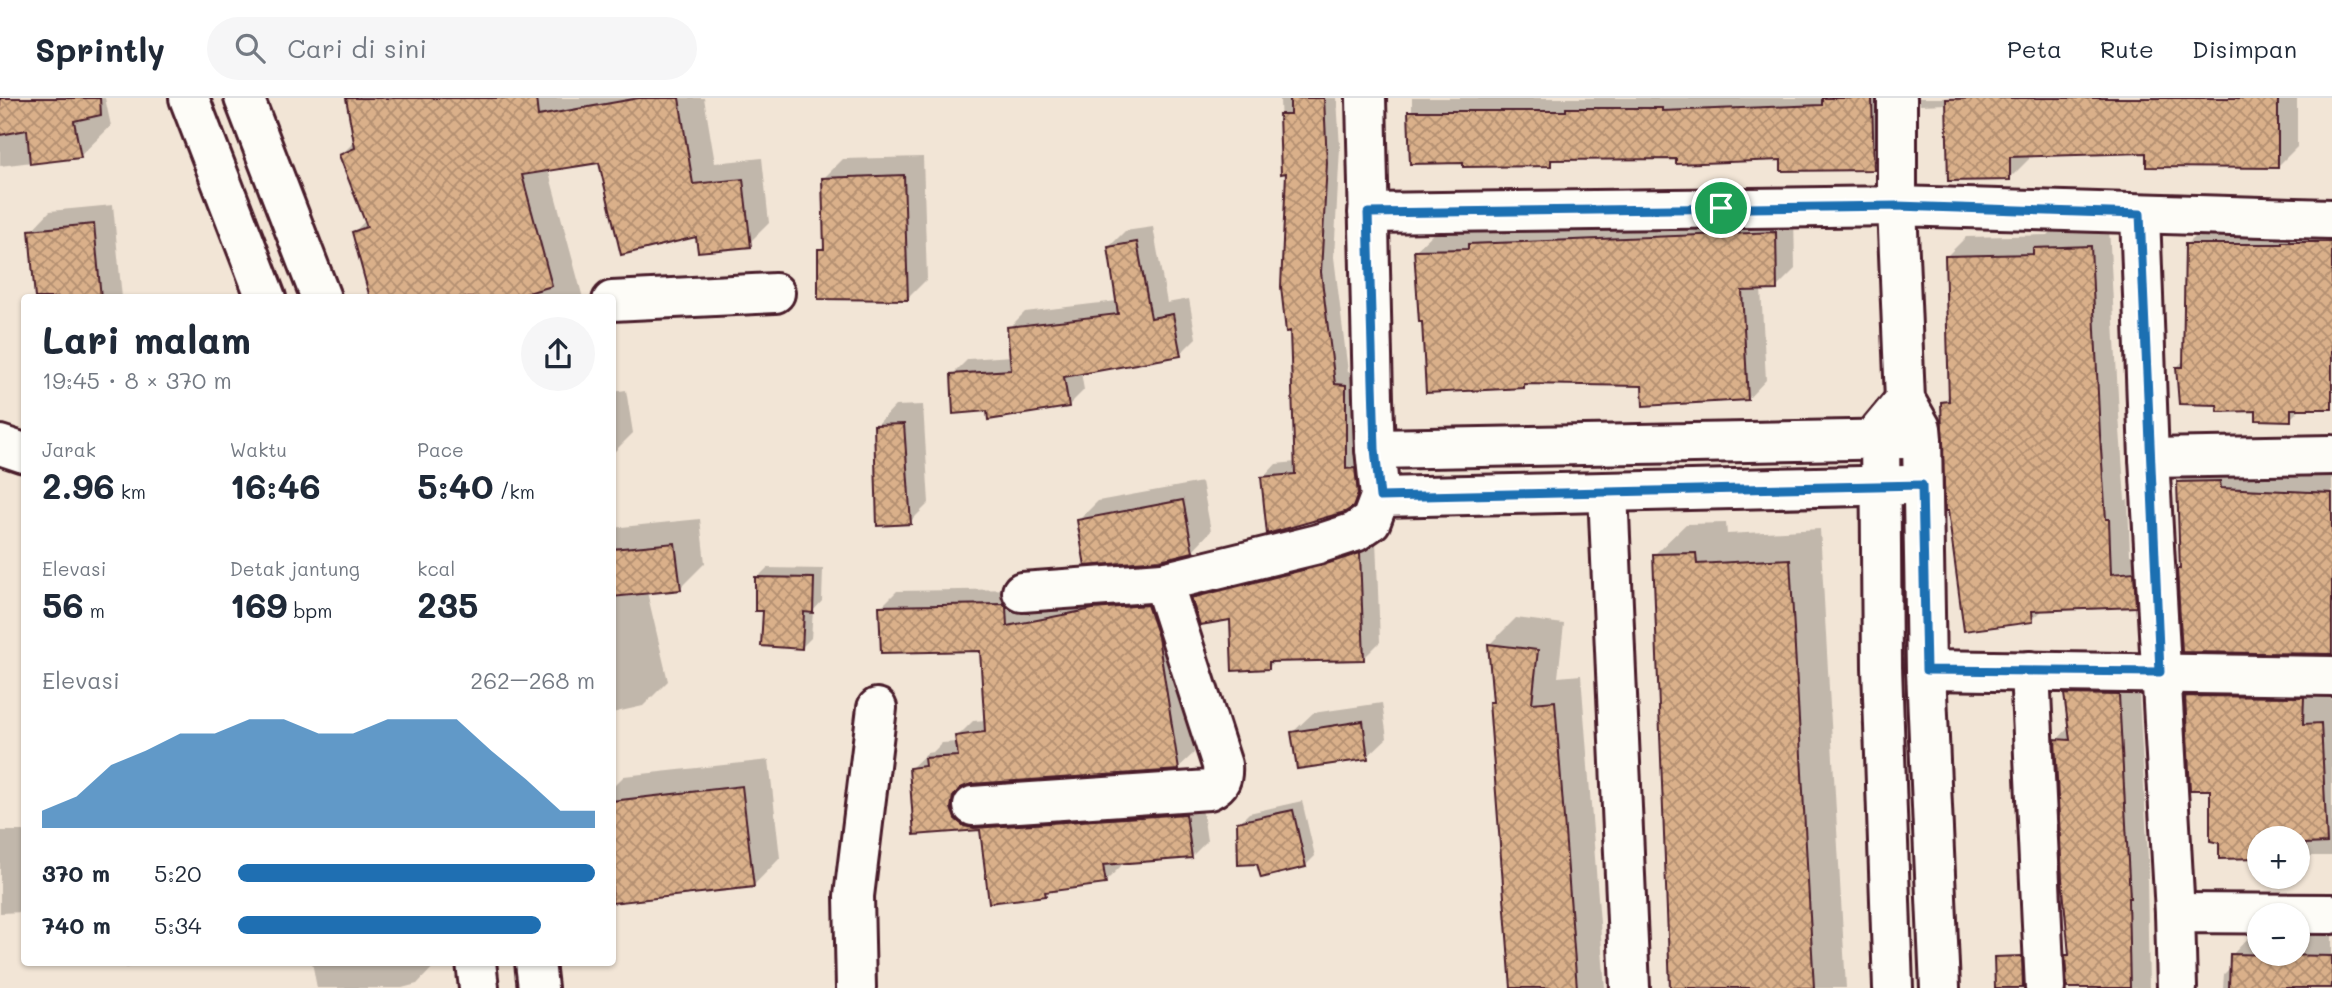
<!DOCTYPE html>
<html lang="id">
<head>
<meta charset="utf-8">
<style>
	:root { --surface:#fff; --page:#f6f6f7; --text:#1f2937; --muted:#747a83; --line:#e0e1e3; --accent:#1f6fb2 }
	body { margin:0; font-family:Mali,sans-serif; background:var(--page); color:var(--text); height:100vh; display:flex; flex-direction:column; font-size:26px; white-space:nowrap }
	* { box-sizing:border-box; margin:0 }
	p { font-size:23px; color:var(--muted) }
	.icon { flex:none; width:38px; height:38px; fill:none; stroke:currentColor; stroke-width:2; stroke-linecap:round; stroke-linejoin:round }
	.map { position:relative; flex:1; overflow:hidden }
	.side { position:absolute; left:21px; top:196px; width:595px; height:672px; display:flex; flex-direction:column; background:var(--surface); border-radius:7px; box-shadow:0 2px 5px #0004 }
	.side>* { flex:none }
	.fabs { position:absolute; left:2247px; top:728px; display:grid; gap:14px }
	.fabs a { display:grid; place-items:center; width:63px; height:63px; border-radius:50%; background:var(--surface); box-shadow:0 2px 5px #0004; font-size:35px }
	.pin { position:absolute; display:grid; place-items:center; width:60px; height:60px; color:#fff; margin:-30px; border:4px solid #fff; border-radius:50%; box-shadow:0 2px 7px #0007 }
	.round { display:grid; place-items:center; flex:none; width:74px; height:74px; border-radius:37px; background:var(--page) }
	.summary { display:flex; align-items:center; justify-content:space-between; height:119px; padding:0 21px }
	h1 { font-size:38px; font-weight:700; line-height:52px }
	.metrics { display:grid; grid-template-columns:repeat(3,1fr); gap:10px; height:119px; padding:7px 21px }
	.metrics div { display:grid; align-content:center }
	.metrics b { font-size:35px; font-weight:700 }
	.metrics small { font-size:19px; font-weight:400 }
	.metrics p { font-size:19px }
	.chart { height:196px; padding:14px 21px }
	.chart p { display:flex; justify-content:space-between }
	.chart svg { width:100%; height:126px; margin-top:7px; fill:var(--accent); opacity:.7 }
	ul { padding:0 21px; list-style:none; font-size:23px }
	li { display:grid; grid-template-columns:112px 84px 1fr; align-items:center; height:52px }
	li i { height:18px; border-radius:9px; background:var(--accent) }
	header { display:flex; align-items:center; gap:42px; box-sizing:border-box; height:98px; padding:0 35px; background:var(--surface); border-bottom:2px solid var(--line) }
	header strong { font-size:33px }
	nav { display:flex; gap:38px; margin-inline-start:auto; font-size:24px }
	.search { width:490px; height:63px; background:var(--page); display:flex; align-items:center; gap:18px; box-sizing:border-box; padding:0 24px; border-radius:38px; color:var(--muted); font-size:26px }
	.map>svg:first-child { display:block }
	.shadow { fill:#0003 }
	.building { fill:url(#building-cross-hatch); stroke:#4a1f2b; stroke-width:2 }
	.lines { fill:none; stroke-linecap:round; stroke-linejoin:round }
	.minor-casing { stroke:#4a1f2b; stroke-width:44 }
	.secondary-casing { stroke:#4a1f2b; stroke-width:44 }
	.minor { stroke:#fdfcf7; stroke-width:38 }
	.secondary { stroke:#fdfcf7; stroke-width:38 }
	.route-casing { stroke:#fff; stroke-width:14 }
	.route { stroke:#1f6fb2; stroke-width:9 }
</style>
</head>
<body>
<header>
<strong>Sprintly</strong>
<div class="search"><svg class="icon" aria-label="search" viewBox="0 0 24 24"><circle cx="10" cy="10" r="6"/><path d="M15 15l6 6"/></svg>Cari di sini</div>
<nav><a>Peta</a><a>Rute</a><a>Disimpan</a></nav>
</header>
<div class="map">
<svg width="2332" height="890" viewBox="0 0 2332 890">
	<defs>
		<pattern id="building-cross-hatch" width="8" height="8" patternUnits="userSpaceOnUse" patternTransform="scale(1.75)"><rect width="8" height="8" fill="#dab08a"/><path d="M0 0l8 8M0 8l8-8" fill="none" stroke="#b38f71"/></pattern>
	</defs>
	<rect width="100%" height="100%" fill="#f2e5d6"/>
	<filter id="ink" filterUnits="userSpaceOnUse"><feTurbulence type="fractalNoise" baseFrequency=".0143" numOctaves="2"/><feDisplacementMap in="SourceGraphic" scale="14" xChannelSelector="R" yChannelSelector="G"/><feConvolveMatrix kernelMatrix="1 2 1 2 8 2 1 2 1" color-interpolation-filters="sRGB"/></filter>
	<g filter="url(#ink)">
		<g class="shadow">
			<polygon points="0,0 105,0 111,28 80,58 0,68"/>
			<polygon points="348,0 704,0 715,65 762,60 769,125 747,147 698,137 600,63 548,71 583,200 372,200 354,134 366,122 341,57 356,42"/>
			<polygon points="1280,0 1337,0 1340,50 1334,159 1348,274 1359,274 1366,393 1352,408 1263,380 1276,366 1296,364 1288,74 1282,74"/>
			<polygon points="1412,0 1891,0 1892,51 1873,70 1783,60 1556,60 1550,66 1465,63 1412,64"/>
			<polygon points="1919,0 2297,0 2297,49 2278,68 2148,53 2029,57 2029,61 2010,80 1948,6 1920,7"/>
			<polygon points="923,59 927,181 907,201 819,152 826,146 823,81 843,61"/>
			<polygon points="113,107 122,200 37,200 31,133 50,113"/>
			<polygon points="1794,116 1795,171 1776,190 1761,190 1766,282 1748,301 1643,286 1527,285 1523,288 1424,222 1416,152 1435,134 1483,134 1488,129"/>
			<polygon points="2332,126 2332,308 2302,309 2290,321 2257,311 2219,305 2177,269 2184,262 2187,146 2206,127"/>
			<polygon points="1153,129 1167,205 1189,201 1196,240 1180,256 1081,274 1084,292 1068,308 988,311 952,277 968,261 1012,258 1009,230 1025,214 1117,203 1109,149 1125,133"/>
			<polygon points="2109,129 2119,317 2125,402 2128,402 2130,457 2152,456 2154,487 2135,507 2044,511 2032,522 1943,304 1951,296 1947,158 1966,139 2048,137 2054,131"/>
			<polygon points="626,292 633,335 612,356 612,294"/>
			<polygon points="923,307 929,405 910,424 876,328 895,308"/>
			<polygon points="2198,365 2332,376 2332,555 2179,472 2182,469 2179,385"/>
			<polygon points="1202,384 1211,433 1192,453 1079,422 1098,403"/>
			<polygon points="700,421 705,465 680,490 647,494 668,583 643,608 612,615 612,430"/>
			<polygon points="1726,425 1727,436 1820,431 1846,890 1672,890 1655,456 1686,426"/>
			<polygon points="1376,441 1380,544 1364,560 1276,562 1268,570 1232,520 1193,500 1209,484"/>
			<polygon points="767,470 823,471 822,503 813,513 811,540 801,550 765,512 757,480"/>
			<polygon points="1020,491 1022,514 1110,496 1163,492 1173,523 1194,655 1178,670 968,686 966,694 1201,701 1207,743 1192,758 1120,764 1121,768 1105,784 1049,792 1045,796 981,731 916,735 911,670 927,655 933,654 942,645 958,644 957,639 973,623 986,622 982,552 881,509 897,493"/>
			<polygon points="1516,520 1564,526 1558,579 1581,577 1605,890 1513,890 1491,605 1494,602 1489,547"/>
			<polygon points="2086,577 2138,578 2149,779 2147,781 2149,890 2068,890 2067,858 2070,854 2057,642 2070,628 2066,597"/>
			<polygon points="2207,579 2332,581 2332,758 2298,758 2298,740 2259,740 2259,758 2220,759 2220,744 2212,690 2187,598"/>
			<polygon points="1382,605 1387,640 1367,659 1293,634 1313,615"/>
			<polygon points="769,662 780,760 753,788 612,803 612,690 624,678"/>
			<polygon points="1302,703 1315,758 1305,768 1258,764 1239,725 1249,715"/>
			<polygon points="0,733 24,733 24,814 0,815"/>
			<polygon points="2251,837 2259,837 2259,856 2298,856 2298,838 2332,838 2332,890 2223,890 2224,876 2231,869 2232,857"/>
			<polygon points="124,864 152,864 126,870"/>
			<polygon points="312,864 436,864 436,866 417,886 402,890 317,890"/>
		</g>
		<g class="building">
			<polygon points="0,0 100,0 101,17 74,23 81,60 30,66 27,32 0,37"/>
			<polygon points="346,0 536,0 538,18 639,0 679,0 693,86 743,81 751,149 698,154 696,139 621,157 599,65 522,77 552,188 511,200 370,200 352,134 367,129 339,57 355,50"/>
			<polygon points="1290,0 1324,0 1327,65 1321,174 1335,286 1346,287 1346,371 1355,370 1358,396 1353,409 1345,414 1267,436 1261,379 1295,376 1290,233 1286,234 1281,189 1286,75 1281,76 1279,16 1290,16"/>
			<polygon points="1822,0 1872,0 1874,72 1781,73 1781,62 1676,66 1676,61 1551,62 1551,68 1463,69 1463,65 1410,66 1408,13 1566,13 1566,10 1662,10 1662,13 1822,7"/>
			<polygon points="1993,0 2278,0 2278,70 2146,69 2146,55 2010,59 2010,82 1948,83 1946,1"/>
			<polygon points="904,77 908,202 818,201 818,151 824,151 822,80"/>
			<polygon points="94,126 101,200 35,200 29,132"/>
			<polygon points="1776,134 1777,192 1742,193 1748,302 1643,308 1642,288 1524,286 1524,290 1426,295 1422,224 1419,224 1414,152 1468,151 1468,146"/>
			<polygon points="1137,144 1151,220 1173,216 1181,258 1064,279 1069,309 988,322 987,313 953,316 951,276 1011,272 1007,229 1118,216 1108,149"/>
			<polygon points="2282,144 2332,144 2332,311 2291,311 2291,323 2256,322 2256,313 2218,314 2217,307 2179,306 2176,269 2183,269 2185,146 2282,146"/>
			<polygon points="2091,148 2100,337 2106,421 2109,421 2111,476 2134,474 2136,509 2032,513 2033,524 1964,533 1948,413 1945,413 1941,304 1949,303 1945,158 2033,156 2033,150"/>
			<polygon points="904,326 911,426 877,428 874,327"/>
			<polygon points="2220,383 2221,390 2332,395 2332,556 2182,554 2177,471 2180,471 2177,384"/>
			<polygon points="1183,402 1193,454 1160,462 1085,468 1077,422"/>
			<polygon points="675,445 681,492 612,499 612,451"/>
			<polygon points="1360,455 1364,562 1269,564 1269,571 1232,573 1230,522 1200,527 1191,500 1323,467"/>
			<polygon points="1696,455 1697,466 1790,461 1814,890 1670,890 1653,456"/>
			<polygon points="755,479 814,480 813,515 804,514 802,551 761,548 763,513 755,513"/>
			<polygon points="1004,506 1006,509 1007,528 1093,511 1147,507 1158,539 1179,672 971,686 960,690 953,699 951,710 955,721 964,728 974,730 1186,716 1192,760 1103,767 1106,786 1045,794 1046,798 989,805 980,732 914,737 909,670 925,668 924,660 958,658 955,638 985,634 980,553 881,555 879,508"/>
			<polygon points="1488,546 1538,552 1532,605 1555,603 1577,890 1511,890 1489,604 1493,604"/>
			<polygon points="2064,596 2119,597 2130,800 2128,800 2130,890 2067,890 2065,857 2069,857 2062,780 2055,641 2070,642"/>
			<polygon points="2185,598 2304,599 2303,626 2321,625 2327,745 2305,746 2306,758 2298,759 2298,740 2259,740 2259,760 2219,761 2219,745 2210,743 2210,692 2190,692"/>
			<polygon points="1363,623 1368,661 1297,671 1291,634"/>
			<polygon points="742,688 754,789 612,805 612,703"/>
			<polygon points="1293,712 1306,769 1261,780 1257,766 1238,767 1237,724"/>
			<polygon points="2230,856 2332,858 2332,890 2229,890"/>
			<polygon points="2022,858 2023,890 1995,890 1994,859"/>
		</g>
		<g class="lines">
			<defs>
				<g id="minor">
					<polyline points="1368,115 1897,108 1897,0"/>
					<polyline points="2140,116 2149,360 2175,815"/>
					<polyline points="612,203 775,195"/>
					<polyline points="0,347 24,355"/>
					<polyline points="1375,351 1904,341"/>
					<polyline points="2149,360 2332,357"/>
					<polyline points="1608,394 1630,890"/>
					<polyline points="1380,399 1907,387"/>
					<polyline points="1022,494 1163,484 1318,446 1355,434 1371,423 1380,399 1375,351 1373,300 1366,0"/>
					<polyline points="1926,572 2332,578"/>
					<polyline points="2030,573 2045,890"/>
					<path d="M 973,708 L 1209,692 C 1221,686 1223,680 1222,667 L 1163,484"/>
					<polyline points="856,890 854,798 877,610"/>
					<polyline points="1893,890 1882,569 1880,332 1905,302"/>
					<polyline points="1940,890 1926,572 1922,341 1921,330 1905,302 1897,108 2332,121"/>
					<polyline points="2177,890 2175,815 2332,816"/>
				</g>
				<g id="secondary">
					<polyline points="189,0 266,200"/>
					<polyline points="244,0 321,200"/>
					<polyline points="476,864 479,890"/>
					<polyline points="535,864 538,890"/>
				</g>
			</defs>
			<use href="#minor" class="minor-casing"/>
			<use href="#secondary" class="secondary-casing"/>
			<use href="#minor" class="minor"/>
			<use href="#secondary" class="secondary"/>
		</g>
	</g>
	<g class="lines" filter="url(#ink)">
		<defs>
			<polygon id="route" points="1897,108 2140,116 2160,574 1926,572 1922,387 1380,399 1375,351 1368,115"/>
		</defs>
		<use href="#route" class="route-casing"/>
		<use href="#route" class="route"/>
	</g>
</svg>
<div class="fabs">
<a>+</a>
<a>−</a>
</div>
<div class="pin" style="left:1721px;top:110px;background:#1e9e55"><svg class="icon" aria-label="arrive" viewBox="0 0 24 24"><path d="M6 21V4h12l-3 4 3 4H6"/></svg></div>
<section class="side">
<div class="summary"><div><h1>Lari malam</h1><p>19:45 · 8 × 370 m</p></div><a class="round"><svg class="icon" aria-label="share" viewBox="0 0 24 24"><path d="M12 15V3M7 8l5-5 5 5M5 13v7h14v-7"/></svg></a></div>
<div class="metrics">
<div><p>Jarak</p><b>2.96<small> km</small></b></div>
<div><p>Waktu</p><b>16:46</b></div>
<div><p>Pace</p><b>5:40<small> /km</small></b></div>
</div>
<div class="metrics">
<div><p>Elevasi</p><b>56<small> m</small></b></div>
<div><p>Detak jantung</p><b>169<small> bpm</small></b></div>
<div><p>kcal</p><b>235</b></div>
</div>
<div class="chart"><p><span>Elevasi</span>262–268 m</p>
<svg viewBox="0 0 160 44" preserveAspectRatio="none"><path d="M0 44V38L10 33L20 22L30 17L40 11L50 11L60 6L70 6L80 11L90 11L100 6L110 6L120 6L130 17L140 27L150 38L160 38V44z"/></svg>
</div>
<ul>
<li><b>370 m</b>5:20<i style="width:100%"></i></li>
<li><b>740 m</b>5:34<i style="width:85%"></i></li>
</ul>
</section>
</div>
</body>
</html>
